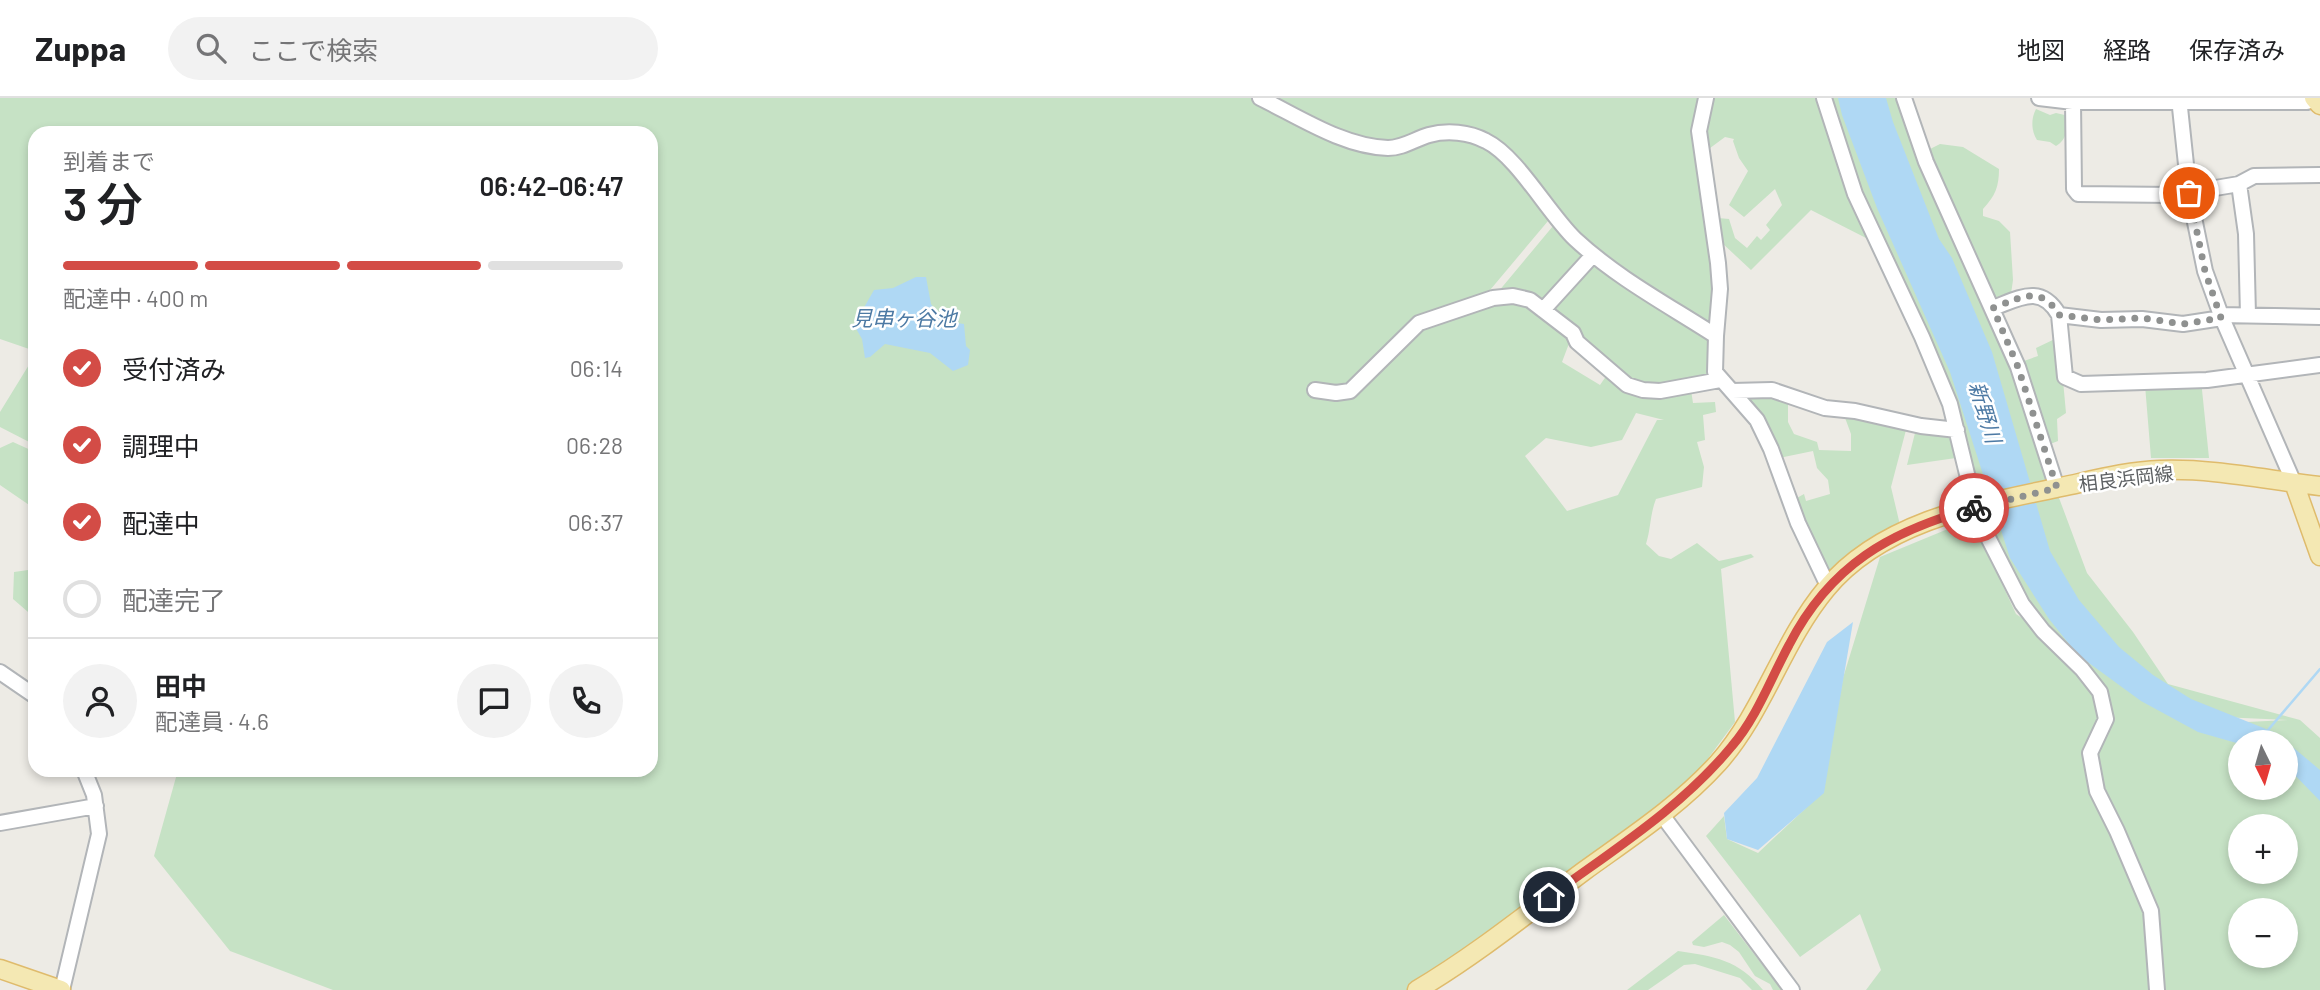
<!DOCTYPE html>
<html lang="ja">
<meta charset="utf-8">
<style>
body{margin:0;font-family:Barlow,"Noto Sans JP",sans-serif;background:#f2f2f2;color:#202124;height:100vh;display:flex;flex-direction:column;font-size:26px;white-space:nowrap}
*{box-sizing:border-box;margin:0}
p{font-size:23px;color:#757577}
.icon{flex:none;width:38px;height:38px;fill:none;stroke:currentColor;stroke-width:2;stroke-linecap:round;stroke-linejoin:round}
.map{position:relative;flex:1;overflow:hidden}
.details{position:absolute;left:28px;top:28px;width:630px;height:651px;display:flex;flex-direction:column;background:#fff;border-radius:21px;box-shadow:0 4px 10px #0003}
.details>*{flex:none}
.needle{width:46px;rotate:175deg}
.buttons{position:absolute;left:2228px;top:632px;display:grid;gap:14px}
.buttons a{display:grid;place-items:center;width:70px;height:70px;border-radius:50%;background:#fff;box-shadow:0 4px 10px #0003;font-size:35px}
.pin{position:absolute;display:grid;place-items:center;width:60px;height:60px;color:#fff;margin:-30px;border:4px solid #fff;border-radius:50%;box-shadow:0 2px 7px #0007}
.courier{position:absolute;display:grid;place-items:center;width:70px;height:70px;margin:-35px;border:5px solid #d34c46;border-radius:50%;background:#fff;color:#222;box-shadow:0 2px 9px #0007}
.headline em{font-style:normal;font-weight:600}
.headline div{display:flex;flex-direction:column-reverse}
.headline{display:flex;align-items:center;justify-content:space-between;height:119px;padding:0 35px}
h1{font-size:46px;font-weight:600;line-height:52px}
.bar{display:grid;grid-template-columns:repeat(4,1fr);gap:10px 7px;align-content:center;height:84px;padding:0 35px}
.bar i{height:9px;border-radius:5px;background:#e0e0e0}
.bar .on{background:#d34c46}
.bar p{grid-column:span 4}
.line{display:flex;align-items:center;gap:18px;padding:0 35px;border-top:2px solid #e0e0e0}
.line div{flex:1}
.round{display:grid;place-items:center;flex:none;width:74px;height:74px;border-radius:37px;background:#f2f2f2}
ol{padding:0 35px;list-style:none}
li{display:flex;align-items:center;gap:21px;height:77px}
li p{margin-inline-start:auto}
li .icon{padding:7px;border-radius:50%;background:#d34c46;color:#fff;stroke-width:4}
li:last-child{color:#757577}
li i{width:38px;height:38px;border:4px solid #e0e0e0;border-radius:50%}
header{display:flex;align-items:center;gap:42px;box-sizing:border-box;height:98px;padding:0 35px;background:#fff;border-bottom:2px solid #e0e0e0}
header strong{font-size:33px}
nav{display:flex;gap:38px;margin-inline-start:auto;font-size:24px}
.search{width:490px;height:63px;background:#f2f2f2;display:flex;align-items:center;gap:18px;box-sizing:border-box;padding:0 24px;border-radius:38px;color:#757577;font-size:26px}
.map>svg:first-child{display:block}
.green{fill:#c6e2c5;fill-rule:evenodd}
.water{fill:#afd8f4}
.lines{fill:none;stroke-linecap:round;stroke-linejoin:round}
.stream{stroke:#afd8f4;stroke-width:2.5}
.minor-casing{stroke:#b2b5b8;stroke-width:18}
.major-casing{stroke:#dfbb6c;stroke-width:21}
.minor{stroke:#fff;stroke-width:14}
.major{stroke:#f4e8b3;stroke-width:18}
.done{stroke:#8f9190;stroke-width:7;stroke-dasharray:0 12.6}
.route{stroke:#d34c46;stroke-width:9}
.labels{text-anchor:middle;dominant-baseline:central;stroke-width:5;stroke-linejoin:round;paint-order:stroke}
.street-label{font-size:19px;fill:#5d6063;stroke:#fff}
.water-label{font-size:21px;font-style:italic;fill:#4d7aa4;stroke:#fff}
</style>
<header>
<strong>Zuppa</strong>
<div class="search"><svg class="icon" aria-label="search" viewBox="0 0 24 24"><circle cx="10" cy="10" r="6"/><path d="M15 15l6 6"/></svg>ここで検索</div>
<nav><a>地図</a><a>経路</a><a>保存済み</a></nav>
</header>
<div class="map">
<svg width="2320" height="892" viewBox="0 0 2320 892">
<rect width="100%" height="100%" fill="#edebe5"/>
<path class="green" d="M 0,0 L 1705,0 L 1704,9 L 1707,0 L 1822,0 L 1832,52 L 1868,141 L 1811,112 L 1751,172 L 1721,144 L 1718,120 L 1729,121 L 1735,140 L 1747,150 L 1757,138 L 1761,142 L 1770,132 L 1766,127 L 1782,107 L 1775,91 L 1744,119 L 1729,107 L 1748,73 L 1739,60 L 1733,43 L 1734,41 L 1725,39 L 1702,56 C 1706,87 1727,201 1715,225 C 1714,228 1710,230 1708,233 L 1709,279 L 1650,292 L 1623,276 L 1573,235 L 1562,264 L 1600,287 L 1609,274 C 1614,278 1619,286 1625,289 C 1644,299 1671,297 1691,292 L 1693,305 L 1715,304 L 1716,314 L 1703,317 L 1705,342 L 1697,344 L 1704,369 L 1702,389 L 1656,401 C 1650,416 1651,430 1646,446 L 1659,458 L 1671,461 L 1697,445 L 1719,463 L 1751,456 L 1754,459 L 1721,471 L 1735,624 L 1690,685 L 1519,818 L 1413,892 L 333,892 L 230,853 L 154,758 L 178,672 L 651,672 L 651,35 L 35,35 L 35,253 L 0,241 ZM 1548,123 L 1553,128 L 1493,200 L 1506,203 L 1480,204 ZM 1636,315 L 1664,322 L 1657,322 L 1618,397 L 1567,413 L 1525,358 L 1546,340 L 1591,349 L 1622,342 Z
M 1824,0 L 1904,0 L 1989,212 L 2087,475 L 2133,534 L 2168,586 L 2300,622 L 2320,640 L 2320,892 L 1866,892 L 1881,872 L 1860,816 L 1800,859 L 1706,738 L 1724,718 L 1727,741 L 1758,755 L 1823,694 L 1843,580 L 1880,459 L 1960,426 L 1975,427 L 2016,516 L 2056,543 L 2024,509 L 1988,420 L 1955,304 L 1863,114 ZM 2198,618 L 2288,622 L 2205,626 ZM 2240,644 L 2286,644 L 2286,690 L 2240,690 ZM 2240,728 L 2286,728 L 2286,774 L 2240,774 ZM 2240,812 L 2286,812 L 2286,858 L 2240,858 Z
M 2036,11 L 2050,17 L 2056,15 L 2069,18 C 2067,31 2067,42 2056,48 L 2050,44 L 2037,42 C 2031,33 2031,20 2036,11 Z
M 1940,46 L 1963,49 L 1999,71 C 1999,89 1995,98 1983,111 L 1983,118 L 1999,123 L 2010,134 L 2013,182 L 2011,196 L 1992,207 L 1926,53 Z
M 2059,239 L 2066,315 L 2057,321 L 2058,343 L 2045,348 L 2018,265 L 2038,258 L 2036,250 Z
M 35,257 L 35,347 L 0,329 L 0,314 Z
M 2201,282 L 2209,360 L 2151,360 L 2145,287 Z
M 1756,294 L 1788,302 L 1788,324 L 1794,336 L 1817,344 L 1819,352 L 1851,353 L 1851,336 L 1844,317 L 1863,314 L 1906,332 L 1891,389 L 1900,427 L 1826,476 L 1795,401 L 1804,396 L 1806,403 L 1830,396 L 1828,382 L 1817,370 L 1813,353 L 1779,360 L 1740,300 Z
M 1915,335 L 1951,339 L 1956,360 L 1907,367 Z
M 13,344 L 35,354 L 35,411 L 0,387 L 0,350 Z
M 35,471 L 35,520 L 13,501 L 14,474 Z
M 1724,817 L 1774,882 L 1782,892 L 1773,892 L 1770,886 L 1755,878 L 1739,854 L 1730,847 L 1722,844 L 1704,849 L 1693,847 L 1692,844 Z
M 1678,853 C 1714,858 1739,862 1763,892 L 1752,892 L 1740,880 L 1695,866 L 1684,867 L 1648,892 L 1627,892 Z"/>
<path class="water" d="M 1838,0 L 1886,0 L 1893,24 L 1939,141 L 1952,160 L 1992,254 L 2050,453 L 2079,502 L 2119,549 L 2153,577 L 2191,601 L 2276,635 L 2320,672 L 2320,703 L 2286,668 L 2286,644 L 2240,644 L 2240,646 L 2198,634 L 2141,603 L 2078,557 L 2049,521 L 2010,460 L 1950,274 L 1877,110 L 1842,17 Z
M 916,179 L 926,179 L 931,206 L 943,223 L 964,226 L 966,248 L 970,252 L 968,267 L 953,273 L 930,255 L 885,246 L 870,259 L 865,260 L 862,241 L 854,227 L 874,192 L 893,190 Z
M 1853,524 L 1824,695 L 1758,752 L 1727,741 L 1724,715 L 1757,680 L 1827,544 Z"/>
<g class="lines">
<path class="stream" d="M 2268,632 L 2320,571"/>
<g class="minor-casing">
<path id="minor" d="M 1260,0 C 1299,19 1344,49 1388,50 C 1403,50 1415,41 1429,37 C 1447,32 1469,34 1486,43 C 1517,58 1548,115 1575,141 C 1617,180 1668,207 1716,238
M 1706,0 L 1699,33 L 1718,165 L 1720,191 L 1716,238 L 1715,274 L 1757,322 L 1771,351 L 1798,425 L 1828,488
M 1824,0 L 1855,96 L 1922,239 L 1950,306 L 1975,409
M 1904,0 L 1926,64 L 2018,269 L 2057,390
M 2039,0 L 2073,4 L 2307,4 L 2315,1
M 2179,0 L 2189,95 L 2205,173 L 2222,220 L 2294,385
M 2073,4 L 2074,91 L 2078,96 L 2174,97 L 2239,86 L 2254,78 L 2320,77
M 2239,86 L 2246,136 L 2248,217
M 1993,210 C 2020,200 2041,186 2059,217 L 2065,279 L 2081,286 L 2207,282 L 2320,267
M 1543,212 L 1593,157
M 2059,217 L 2101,222 L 2142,221 L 2183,226 L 2222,220
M 2220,217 L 2320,219
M 1315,292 L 1336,295 L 1350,293 L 1419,225 L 1493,200 L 1513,198 L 1530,202 L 1573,235 L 1577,244 L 1627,287 L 1643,292 L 1660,293 L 1720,282
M 1732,293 L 1772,292 L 1825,310 L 1855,313 L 1921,328 L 1957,332
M 1973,410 L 2022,506 L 2043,533 L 2082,571 L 2100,594 L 2106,621 L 2090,655 L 2097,693 L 2117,733 L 2151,813 L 2157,892
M 0,574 L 35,598
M 1662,717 L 1792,892
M 0,725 L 96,708
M 62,892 L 99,736 L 94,697 L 84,672"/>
</g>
<g class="major-casing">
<path id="major" d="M 2314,0 L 2320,7
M 2294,385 L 2320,458
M 0,871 L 61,892
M 1417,892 C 1476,857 1529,814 1584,773 C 1631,739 1679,708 1718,665 C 1764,613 1782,544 1826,491 C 1882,423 1980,406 2061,389 C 2094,382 2127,373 2160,372 C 2213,370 2267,382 2320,388"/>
</g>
<use href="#minor" class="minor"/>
<use href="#major" class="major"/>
</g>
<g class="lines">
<path class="done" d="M 1974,410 L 2057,390 L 2018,269 L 1993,210 C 2020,200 2041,186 2059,217 L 2101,222 L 2142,220 L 2183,226 L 2221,220 L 2205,173 L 2189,95"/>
<path class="route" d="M 1549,799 C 1613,752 1681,710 1732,648 C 1757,619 1771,580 1789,547 C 1830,467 1890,433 1974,410"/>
</g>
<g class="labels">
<g class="street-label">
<text transform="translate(2126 380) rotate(-7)">相良浜岡線</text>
</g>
<g class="water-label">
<text x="904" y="219">見串ヶ谷池</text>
<text transform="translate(1986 314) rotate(73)">新野川</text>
</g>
</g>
</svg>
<div class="buttons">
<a><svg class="needle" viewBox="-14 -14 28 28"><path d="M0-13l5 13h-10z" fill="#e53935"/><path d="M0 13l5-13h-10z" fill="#757577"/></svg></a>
<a>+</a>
<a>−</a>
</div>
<div class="pin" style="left:2189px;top:95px;background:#ea580c"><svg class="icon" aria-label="bag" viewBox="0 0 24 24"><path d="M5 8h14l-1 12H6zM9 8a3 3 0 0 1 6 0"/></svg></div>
<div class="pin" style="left:1549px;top:799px;background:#1f2937"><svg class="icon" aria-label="home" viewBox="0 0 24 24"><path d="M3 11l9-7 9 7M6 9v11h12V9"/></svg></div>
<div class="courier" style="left:1974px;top:410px"><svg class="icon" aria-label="bike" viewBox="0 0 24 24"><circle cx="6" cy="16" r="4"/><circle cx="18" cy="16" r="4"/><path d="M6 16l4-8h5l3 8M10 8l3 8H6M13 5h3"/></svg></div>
<section class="details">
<div class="headline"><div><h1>3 分</h1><p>到着まで</p></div><em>06:42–06:47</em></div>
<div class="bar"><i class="on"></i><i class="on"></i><i class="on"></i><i></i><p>配達中 · 400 m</p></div>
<ol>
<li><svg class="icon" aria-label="check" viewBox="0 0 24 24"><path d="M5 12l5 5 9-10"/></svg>受付済み<p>06:14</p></li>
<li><svg class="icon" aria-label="check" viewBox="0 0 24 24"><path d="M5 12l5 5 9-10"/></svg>調理中<p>06:28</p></li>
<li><svg class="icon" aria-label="check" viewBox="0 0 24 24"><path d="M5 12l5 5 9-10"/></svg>配達中<p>06:37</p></li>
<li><i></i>配達完了</li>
</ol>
<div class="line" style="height:126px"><a class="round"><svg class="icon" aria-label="person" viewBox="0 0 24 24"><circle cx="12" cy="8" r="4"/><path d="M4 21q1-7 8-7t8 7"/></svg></a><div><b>田中</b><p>配達員 · 4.6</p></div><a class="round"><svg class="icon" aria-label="chat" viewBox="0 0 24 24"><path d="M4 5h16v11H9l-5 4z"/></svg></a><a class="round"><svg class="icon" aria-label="phone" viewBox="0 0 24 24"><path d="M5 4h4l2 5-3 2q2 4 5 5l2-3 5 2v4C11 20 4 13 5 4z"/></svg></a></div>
</section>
</div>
